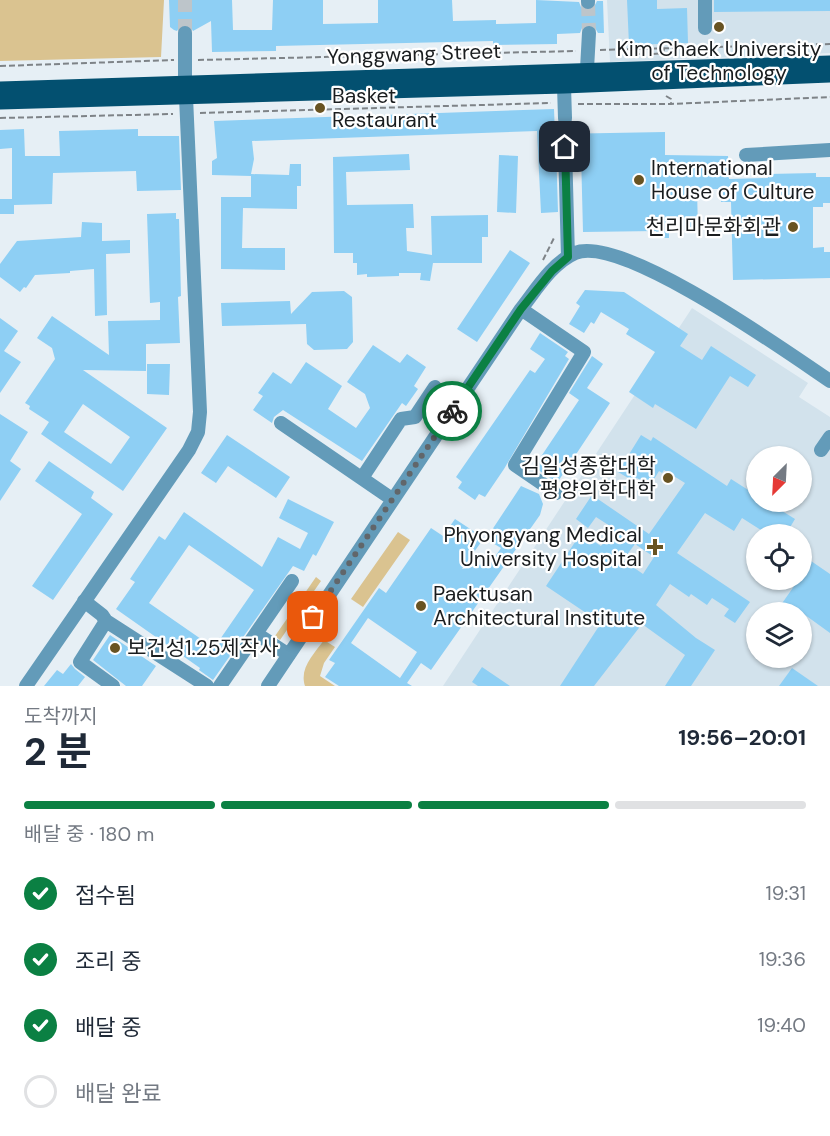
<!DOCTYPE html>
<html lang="ko">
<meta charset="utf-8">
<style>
body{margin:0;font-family:"DM Sans","Noto Sans KR",sans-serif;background:#f6f6f7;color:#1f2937;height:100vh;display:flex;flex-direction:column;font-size:22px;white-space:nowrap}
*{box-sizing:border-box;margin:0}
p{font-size:20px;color:#747a83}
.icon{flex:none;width:33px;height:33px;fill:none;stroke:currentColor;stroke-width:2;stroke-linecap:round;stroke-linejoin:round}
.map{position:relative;height:686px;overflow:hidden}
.details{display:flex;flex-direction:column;background:#fff;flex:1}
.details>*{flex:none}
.needle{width:39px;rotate:204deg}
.tools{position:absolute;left:746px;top:446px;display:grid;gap:12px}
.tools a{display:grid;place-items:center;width:66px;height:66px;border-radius:50%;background:#fff;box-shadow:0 2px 4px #0004;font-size:30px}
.pin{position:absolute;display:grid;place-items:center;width:51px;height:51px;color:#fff;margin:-26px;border-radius:12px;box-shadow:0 3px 9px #0006}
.courier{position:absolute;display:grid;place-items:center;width:60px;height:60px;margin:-30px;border:4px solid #0b8043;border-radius:50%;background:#fff;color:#222;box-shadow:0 2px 8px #0007}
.overview em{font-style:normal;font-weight:700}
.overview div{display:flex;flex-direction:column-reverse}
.overview{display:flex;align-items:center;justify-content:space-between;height:102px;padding:0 24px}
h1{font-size:39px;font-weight:700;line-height:45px}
.bar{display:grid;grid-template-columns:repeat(4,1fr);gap:9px 6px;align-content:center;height:72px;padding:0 24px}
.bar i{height:8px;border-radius:4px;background:#e0e1e3}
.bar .current{background:#0b8043}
.bar p{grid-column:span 4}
ol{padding:0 24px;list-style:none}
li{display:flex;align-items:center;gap:18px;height:66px}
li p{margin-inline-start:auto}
li .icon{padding:6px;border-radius:50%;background:#0b8043;color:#fff;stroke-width:4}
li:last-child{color:#747a83}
li i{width:33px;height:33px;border:3px solid #e0e1e3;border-radius:50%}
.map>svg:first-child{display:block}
.built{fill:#d2e2ec;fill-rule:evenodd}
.green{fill:#dac390}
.building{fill:#8ecff4;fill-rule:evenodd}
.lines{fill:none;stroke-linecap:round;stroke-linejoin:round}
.minor-tunnel{stroke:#bdc5ca;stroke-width:14;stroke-dasharray:14 7;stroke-linecap:butt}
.path{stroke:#7e8387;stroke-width:2;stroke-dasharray:6 3;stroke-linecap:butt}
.minor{stroke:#639bb9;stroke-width:14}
.major{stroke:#035070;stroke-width:15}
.done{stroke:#61666a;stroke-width:6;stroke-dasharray:0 10.8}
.route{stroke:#0b8043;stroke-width:8}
.poi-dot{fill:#685322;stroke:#fff;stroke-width:2}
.labels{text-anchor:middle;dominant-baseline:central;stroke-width:4.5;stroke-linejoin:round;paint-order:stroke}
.poi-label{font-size:21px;fill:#1a1d1f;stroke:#fff;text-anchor:start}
.street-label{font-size:21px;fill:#1a1d1f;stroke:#fff}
</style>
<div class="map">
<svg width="830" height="686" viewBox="0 0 830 686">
<rect width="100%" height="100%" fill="#e6eff5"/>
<path class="built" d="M 607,0 L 830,0 L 830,53 L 610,62 Z
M 692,308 L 808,383 L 799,397 L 830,417 L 830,686 L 443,686 ZM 756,456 L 801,456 L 801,501 L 756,501 ZM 756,534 L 801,534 L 801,579 L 756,579 ZM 756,612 L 801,612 L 801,657 L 756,657 Z"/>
<path class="green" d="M 0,0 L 164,0 L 161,57 L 0,61 Z
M 398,532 L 410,540 L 363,607 L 351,599 Z
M 316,577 L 321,581 L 280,640 L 275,636 Z
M 324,640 L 335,647 L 324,663 L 320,676 L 335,686 L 305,686 C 299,668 314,654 324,640 Z"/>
<path class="building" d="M 169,0 L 232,0 L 233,30 L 272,30 L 273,0 L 323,0 L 323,24 L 378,23 L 378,0 L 452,0 L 453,21 L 496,20 L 496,24 L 536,23 L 536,0 L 579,2 L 581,7 L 587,11 L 593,9 L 597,1 L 603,1 L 604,33 L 598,33 L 594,26 L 589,24 L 582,28 L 580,33 L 557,34 L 557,44 L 493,45 L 493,41 L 276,46 L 276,51 L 212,52 L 211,21 L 193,31 L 190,26 L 186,24 L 180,26 L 177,31 L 174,30 L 170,27 Z
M 627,0 L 657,0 L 657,9 L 687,8 L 688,43 L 629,45 Z
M 714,0 L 830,0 L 830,11 L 714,12 Z
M 554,109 L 555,134 L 665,132 L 665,155 L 728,156 L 729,179 L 768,178 L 768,174 L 816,173 L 816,177 L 830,177 L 830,203 L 823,203 L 823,207 L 813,207 L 813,248 L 824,247 L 824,252 L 830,252 L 830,278 L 733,280 L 731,202 L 721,202 L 720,189 L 697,189 L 698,230 L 669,231 L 669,238 L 657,238 L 656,231 L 583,232 L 581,153 L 574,153 L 573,143 L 565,138 L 560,140 L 556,147 L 558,212 L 541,213 L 537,131 L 252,141 L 254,159 L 251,174 L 289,175 L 290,164 L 301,164 L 301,186 L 297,186 L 297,209 L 243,208 L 242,248 L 285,248 L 285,270 L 221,269 L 221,197 L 251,197 L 251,176 L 212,175 L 212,161 L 217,158 L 214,121 Z
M 24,129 L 25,156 L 60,156 L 59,131 L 138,129 L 138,136 L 179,136 L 181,190 L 137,191 L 136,171 L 53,173 L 52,204 L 14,205 L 14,214 L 0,214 L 0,199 L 12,199 L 12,148 L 0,149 L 0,130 Z
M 409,154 L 410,170 L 346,172 L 347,205 L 413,204 L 414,228 L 406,228 L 407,251 L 432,255 L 431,216 L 488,215 L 488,237 L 482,237 L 482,263 L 433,263 L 430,281 L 420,280 L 421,273 L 399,273 L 399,276 L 367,277 L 367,274 L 357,275 L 357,263 L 353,263 L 353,253 L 334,253 L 333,157 Z
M 499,155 L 518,156 L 516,213 L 497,212 Z
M 176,213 L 176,219 L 179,219 L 181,296 L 178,297 L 180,343 L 146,344 L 146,371 L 83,370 L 167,428 L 123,491 L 41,434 L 49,422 L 29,409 L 30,406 L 25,403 L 55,359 L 52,348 L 37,338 L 52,316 L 109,355 L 108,321 L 160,320 L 160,302 L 150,303 L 147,214 ZM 83,404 L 130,437 L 111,464 L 64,432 Z
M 82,222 L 102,223 L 102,241 L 130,240 L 130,253 L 106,254 L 107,315 L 95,316 L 94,269 L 70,271 L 70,273 L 35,275 L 26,288 L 24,287 L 20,292 L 0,277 L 0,264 L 17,241 L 81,237 Z
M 510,250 L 530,263 L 477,342 L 457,329 Z
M 585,290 L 624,292 L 688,334 L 680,346 L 702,360 L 711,346 L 756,375 L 748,387 L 730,376 L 696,429 L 655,404 L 653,408 L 629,392 L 655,352 L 626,334 L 629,329 L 601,312 L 594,324 L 591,322 L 584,333 L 569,324 L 580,306 L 576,303 Z
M 344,291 L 352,297 L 353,342 L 347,349 L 314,350 L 307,344 L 306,324 L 222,326 L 221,303 L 290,301 L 291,314 L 312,292 Z
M 0,318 L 18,331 L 4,351 L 21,362 L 0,393 Z
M 540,333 L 568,352 L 565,356 L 569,359 L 504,469 L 485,497 L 479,494 L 475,500 L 458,488 L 462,482 L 456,477 L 530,370 L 535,373 L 545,359 L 530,349 Z
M 373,345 L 400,363 L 407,354 L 426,367 L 414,386 L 418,389 L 406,406 L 402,403 L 362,461 L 283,410 L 274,417 L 272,423 L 253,410 L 263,396 L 258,393 L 273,372 L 291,384 L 306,362 L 342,386 L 328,409 L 356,428 L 370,408 L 365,394 L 347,382 Z
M 592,356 L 603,364 L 587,388 L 610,403 L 557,483 L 534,467 L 579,400 L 569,393 Z
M 147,364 L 170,364 L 169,395 L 147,394 Z
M 0,414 L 28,432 L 10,461 L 21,469 L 0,501 Z
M 227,435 L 290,477 L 276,498 L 228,466 L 216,483 L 201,473 Z
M 641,435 L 651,441 L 653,437 L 727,486 L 731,479 L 756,495 L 756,501 L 766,501 L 795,519 L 786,534 L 767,534 L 742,518 L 734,531 L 705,513 L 677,553 L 750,602 L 735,623 L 724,616 L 729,609 L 712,598 L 707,605 L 691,594 L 689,597 L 670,584 L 656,605 L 696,638 L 715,650 L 691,686 L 665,686 L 685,655 L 642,624 L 594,686 L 560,686 L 601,623 L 546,586 L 581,533 L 601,546 L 613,528 L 596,517 L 588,528 L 576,519 L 592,495 L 649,534 L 685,483 L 664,470 L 662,473 L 659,471 L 650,486 L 637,478 L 635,482 L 618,472 ZM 635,544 L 654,557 L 643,574 L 623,560 Z
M 49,461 L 94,492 L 91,498 L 113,514 L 53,600 L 32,586 L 82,514 L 35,481 Z
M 521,486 L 539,494 L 543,504 L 540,515 L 431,670 L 421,663 L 407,683 L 412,686 L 339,686 L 325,677 L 335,663 L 329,660 L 379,588 L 386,593 L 431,528 L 443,536 L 455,519 L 484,538 L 462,569 L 483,564 L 488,567 L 501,548 L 486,539 ZM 368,618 L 417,652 L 400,678 L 351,643 Z
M 288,499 L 334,522 L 316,556 L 313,554 L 304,571 L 293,566 L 213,680 L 199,670 L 200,668 L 116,609 L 135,582 L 130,579 L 159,536 L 165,540 L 184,512 L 262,567 L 278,537 L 300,549 L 308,533 L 279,518 ZM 189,545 L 254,590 L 214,648 L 149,603 Z
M 811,561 L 830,574 L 830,633 L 801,612 L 776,612 L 799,579 L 801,579 L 801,576 Z
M 110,635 L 156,666 L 142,686 L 126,686 L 93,660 Z
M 71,664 L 75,669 L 85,677 L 78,686 L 44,686 L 57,670 L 63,674 Z
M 482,667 L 510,686 L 478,686 L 472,682 Z
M 792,668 L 818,686 L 779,686 Z"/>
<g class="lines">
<path class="minor-tunnel" d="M 588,2 L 589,33
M 185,33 L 185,0
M 565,147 L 565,118"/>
<path class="path" d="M 630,49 L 631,54 L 640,54
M 600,50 L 830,44
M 653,54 L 663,53 L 664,49
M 198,60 L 576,51
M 0,66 L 174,60
M 666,96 L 671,99 L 671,104
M 578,104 L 671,104 L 830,97
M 200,113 L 551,103
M 0,118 L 173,114
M 543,260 L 554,238"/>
<path class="minor" d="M 588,0 L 588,2
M 705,0 L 705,28
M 185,33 L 185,84
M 587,69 L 589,33
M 564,86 L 565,118
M 565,147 L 568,257
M 746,155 L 830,150
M 521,309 L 584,352 L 515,465 L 556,493
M 281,423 L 392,499
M 821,450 L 830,437
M 362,478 L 401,419 L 415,417 L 435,387
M 84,601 L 102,615 L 106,621
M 257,634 L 289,655
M 26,686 L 189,450 L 198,432 L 200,412 L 186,97
M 113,686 L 80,662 L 106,621 L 207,686
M 220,686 L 292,581
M 268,686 L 521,309 C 536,290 552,263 575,253 C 622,234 787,352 830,381"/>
<path class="major" d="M 0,89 C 277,82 553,70 830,63
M 0,102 L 564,86 L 830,75"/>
</g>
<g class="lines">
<path class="done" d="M 313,617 L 452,411"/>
<path class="route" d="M 452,411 L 521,309 L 552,271 L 568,257 L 565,147"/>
</g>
<g class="poi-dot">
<circle cx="719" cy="27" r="6"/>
<circle cx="320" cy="108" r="6"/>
<circle cx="639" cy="180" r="6"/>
<circle cx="793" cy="227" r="6"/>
<circle cx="668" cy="478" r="6"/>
<path d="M652 538h6v6h6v6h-6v6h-6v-6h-6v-6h6z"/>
<circle cx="421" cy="606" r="6"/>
<circle cx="115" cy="648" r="6"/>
</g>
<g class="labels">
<g class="poi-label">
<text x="719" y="49" text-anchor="middle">Kim Chaek University<tspan x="719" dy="24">of Technology</tspan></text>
<text x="332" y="96">Basket<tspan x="332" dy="24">Restaurant</tspan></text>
<text x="651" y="168">International<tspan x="651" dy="24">House of Culture</tspan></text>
<text x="781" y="227" text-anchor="end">천리마문화회관</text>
<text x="656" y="466" text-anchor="end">김일성종합대학<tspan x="656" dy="24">평양의학대학</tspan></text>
<text x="642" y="535" text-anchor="end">Phyongyang Medical<tspan x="642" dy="24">University Hospital</tspan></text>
<text x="433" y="594">Paektusan<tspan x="433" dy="24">Architectural Institute</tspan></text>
<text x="127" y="648">보건성1.25제작사</text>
</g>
<g class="street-label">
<text transform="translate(414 54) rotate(-2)">Yonggwang Street</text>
</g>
</g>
</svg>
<div class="tools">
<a><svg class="needle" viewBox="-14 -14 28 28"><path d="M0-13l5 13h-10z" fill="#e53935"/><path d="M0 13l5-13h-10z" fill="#747a83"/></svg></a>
<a><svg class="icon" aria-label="locate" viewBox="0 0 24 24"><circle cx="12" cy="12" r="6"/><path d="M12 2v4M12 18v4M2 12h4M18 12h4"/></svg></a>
<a><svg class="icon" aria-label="layers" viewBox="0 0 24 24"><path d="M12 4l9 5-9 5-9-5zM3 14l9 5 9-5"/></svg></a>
</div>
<div class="pin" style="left:313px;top:617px;background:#ea580c"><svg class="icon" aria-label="bag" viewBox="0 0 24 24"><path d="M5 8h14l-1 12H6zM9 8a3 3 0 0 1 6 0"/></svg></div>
<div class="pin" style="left:565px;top:147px;background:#1f2937"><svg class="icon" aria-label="home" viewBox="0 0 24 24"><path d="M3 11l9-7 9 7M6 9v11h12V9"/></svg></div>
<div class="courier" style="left:452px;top:411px"><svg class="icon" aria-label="bike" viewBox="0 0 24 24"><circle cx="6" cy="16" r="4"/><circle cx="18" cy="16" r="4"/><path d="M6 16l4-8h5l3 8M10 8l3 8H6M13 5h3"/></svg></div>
</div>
<section class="details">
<div class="overview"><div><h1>2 분</h1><p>도착까지</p></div><em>19:56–20:01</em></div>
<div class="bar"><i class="current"></i><i class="current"></i><i class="current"></i><i></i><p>배달 중 · 180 m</p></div>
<ol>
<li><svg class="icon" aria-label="check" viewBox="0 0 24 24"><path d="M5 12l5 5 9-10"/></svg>접수됨<p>19:31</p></li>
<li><svg class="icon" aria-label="check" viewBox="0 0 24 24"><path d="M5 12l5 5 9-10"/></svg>조리 중<p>19:36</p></li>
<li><svg class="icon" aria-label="check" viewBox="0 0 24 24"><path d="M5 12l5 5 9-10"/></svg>배달 중<p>19:40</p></li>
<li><i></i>배달 완료</li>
</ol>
</section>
